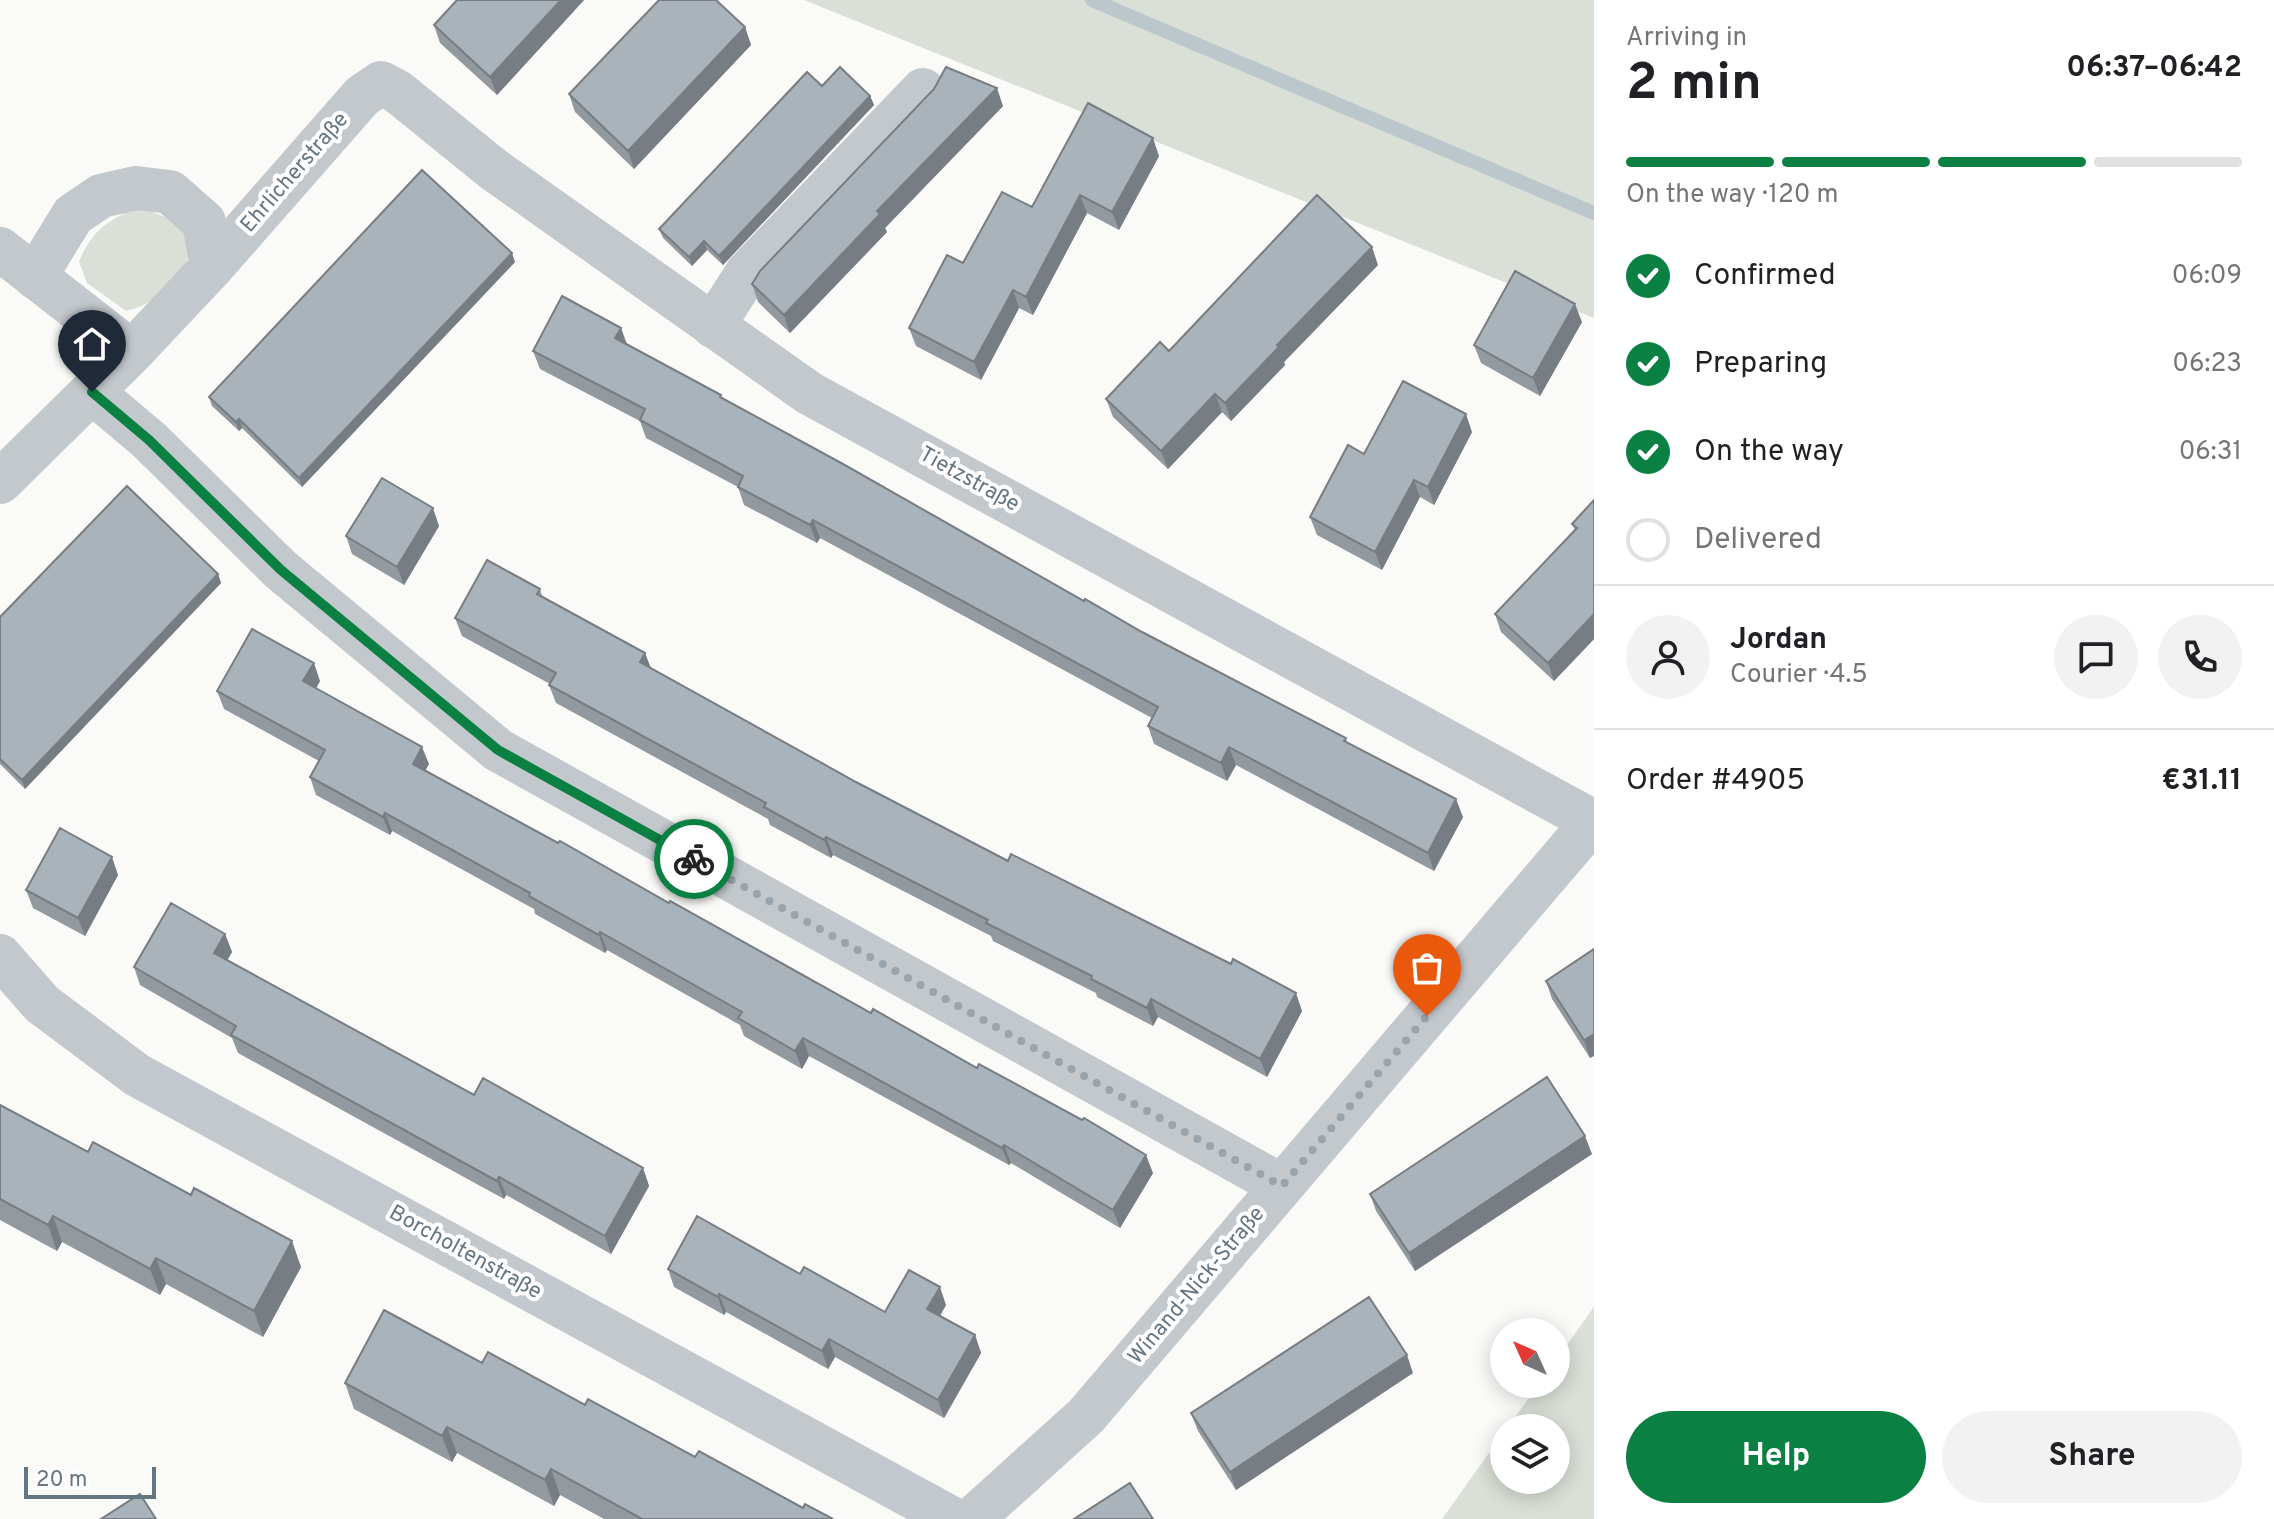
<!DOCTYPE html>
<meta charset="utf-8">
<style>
body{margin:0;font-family:Overpass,sans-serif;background:#f2f2f2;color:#202124;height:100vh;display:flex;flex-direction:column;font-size:30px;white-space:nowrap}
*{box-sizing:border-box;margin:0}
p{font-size:26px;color:#757577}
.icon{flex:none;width:44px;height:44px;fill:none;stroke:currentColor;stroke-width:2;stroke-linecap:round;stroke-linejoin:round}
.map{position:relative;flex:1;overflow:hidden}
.panel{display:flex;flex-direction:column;background:#fff;width:680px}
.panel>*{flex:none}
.needle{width:52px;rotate:315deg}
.controls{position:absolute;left:1490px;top:1318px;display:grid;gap:16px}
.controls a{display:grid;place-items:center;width:80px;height:80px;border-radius:50%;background:#fff;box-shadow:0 4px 20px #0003;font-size:40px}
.scale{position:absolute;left:24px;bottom:20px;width:132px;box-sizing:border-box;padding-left:8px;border:4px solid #657683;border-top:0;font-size:22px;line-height:28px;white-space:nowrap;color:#657683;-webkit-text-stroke:6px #fff;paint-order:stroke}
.pin{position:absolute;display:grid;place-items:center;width:68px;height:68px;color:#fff;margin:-82px -34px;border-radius:50% 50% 50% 0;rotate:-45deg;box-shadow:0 0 8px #0007}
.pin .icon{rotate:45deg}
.courier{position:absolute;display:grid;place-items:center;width:80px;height:80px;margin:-40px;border:6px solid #0b8043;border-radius:50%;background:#fff;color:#222;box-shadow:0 2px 10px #0007}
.headline em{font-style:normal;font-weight:700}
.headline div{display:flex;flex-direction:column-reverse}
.headline{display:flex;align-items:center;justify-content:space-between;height:136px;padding:0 32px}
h1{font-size:52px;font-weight:700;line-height:60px}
.bar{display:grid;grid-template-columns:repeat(4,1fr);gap:12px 8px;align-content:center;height:96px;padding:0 32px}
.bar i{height:10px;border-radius:6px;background:#e0e0e0}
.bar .active{background:#0b8043}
.bar p{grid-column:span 4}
.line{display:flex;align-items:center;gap:20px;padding:0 32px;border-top:2px solid #e0e0e0}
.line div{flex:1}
.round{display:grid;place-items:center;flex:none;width:84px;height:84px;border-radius:42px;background:#f2f2f2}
ol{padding:0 32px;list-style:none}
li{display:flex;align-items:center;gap:24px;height:88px}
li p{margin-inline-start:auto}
li .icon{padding:8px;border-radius:50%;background:#0b8043;color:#fff;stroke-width:4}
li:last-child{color:#757577}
li i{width:44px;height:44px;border:4px solid #e0e0e0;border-radius:50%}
.cta{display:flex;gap:16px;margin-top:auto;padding:16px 32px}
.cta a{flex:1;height:92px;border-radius:48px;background:#0b8043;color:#fff;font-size:32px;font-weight:700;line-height:92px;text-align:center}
.cta a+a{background:#f2f2f2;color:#202124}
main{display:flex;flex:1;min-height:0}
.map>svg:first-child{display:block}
.green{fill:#dadfd7}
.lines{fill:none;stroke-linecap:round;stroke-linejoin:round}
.stream{stroke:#bbc7cb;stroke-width:14}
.minor{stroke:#c3c8cc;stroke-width:44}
.wall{fill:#929a9f}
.shaded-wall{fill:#777d82}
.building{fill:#aab3b9;stroke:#777d82;stroke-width:2}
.done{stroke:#99a4ac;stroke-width:8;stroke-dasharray:0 14.4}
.route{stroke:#0b8043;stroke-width:10}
.labels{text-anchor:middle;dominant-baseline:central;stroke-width:8;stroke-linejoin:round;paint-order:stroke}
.street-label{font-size:22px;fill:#657683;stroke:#fff}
</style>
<main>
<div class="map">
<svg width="1594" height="1519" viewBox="0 0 1594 1519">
<rect width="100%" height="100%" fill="#fafaf8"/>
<path class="green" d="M 804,0 L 1594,0 L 1594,318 Z
M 140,207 L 177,222 L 190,244 L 187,264 L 159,295 L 142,306 L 126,311 L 87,283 L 79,262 C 91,231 110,218 140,207 Z
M 1594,1307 L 1594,1519 L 1442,1519 L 1504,1432 L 1504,1480 L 1556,1480 L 1556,1428 L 1507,1428 L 1539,1384 L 1556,1384 L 1556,1360 Z"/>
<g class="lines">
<path class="stream" d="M 1092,0 L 1594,213"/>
<path class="minor" d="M 0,249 L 132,352
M 35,277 L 73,215 L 101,196 L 136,188 L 170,192 L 204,222 L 212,267
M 713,326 L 747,273 L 923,90
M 92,392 L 149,440 L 281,570 L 498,750 L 1282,1186
M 0,482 L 132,352 L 212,267 L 362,96 L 381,83 L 398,92 L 493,169 L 809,393 L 1592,821
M 0,956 L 42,1004 L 137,1075 L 953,1519
M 972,1519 L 1086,1416 L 1594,820"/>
</g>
<path class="wall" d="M 584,0 L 497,95 L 440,43 L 434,25 Z
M 745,27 L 751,45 L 634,169 L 575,112 L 569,94 Z
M 822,86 L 870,96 L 874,105 L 723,265 L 707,250 L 692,266 L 663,238 L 659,229 Z
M 1003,106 L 885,228 L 887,232 L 790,333 L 758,302 L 752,284 Z
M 1159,156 L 1119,230 L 1087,213 L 1033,315 L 1019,308 L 981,380 L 916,346 L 909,328 L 963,263 L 1032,207 Z
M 515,262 L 302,487 L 242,428 L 239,431 L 212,406 L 209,397 Z
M 1378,265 L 1284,362 L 1285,365 L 1231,421 L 1222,412 L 1168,469 L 1113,417 L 1106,399 L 1169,351 Z
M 1582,322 L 1540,396 L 1481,363 L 1474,345 Z
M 621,328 L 627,344 L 1084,601 L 1346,738 L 1347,743 L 1463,817 L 1434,871 L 1236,765 L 1227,781 L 1154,744 L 1148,726 L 1152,718 L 820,538 L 817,543 L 744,505 L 738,487 L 646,438 L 640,421 L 540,369 L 533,351 Z
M 1472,432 L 1434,505 L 1420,497 L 1382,570 L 1317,535 L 1310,517 L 1364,454 Z
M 1594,500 L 1594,639 L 1554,681 L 1501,632 L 1495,614 L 1575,530 L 1572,524 Z
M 439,526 L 404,585 L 352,554 L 346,536 Z
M 218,574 L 221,583 L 25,789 L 0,764 L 0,617 Z
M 540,589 L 542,596 L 645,653 L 651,668 L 856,782 L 1302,1011 L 1267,1077 L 1158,1017 L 1153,1026 L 1097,997 L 1096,993 L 993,941 L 991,936 L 833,855 L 831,858 L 770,825 L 768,819 L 556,703 L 549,685 L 550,684 L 462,636 L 455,618 Z
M 320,681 L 316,688 L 429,764 L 425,770 L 1153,1173 L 1120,1228 L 1011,1163 L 1009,1165 L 809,1056 L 802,1069 L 744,1036 L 740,1025 L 607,950 L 605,953 L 535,914 L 534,909 L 392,831 L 390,835 L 316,795 L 310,777 L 319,761 L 224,709 L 217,691 Z
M 118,875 L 85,936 L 33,908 L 26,890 Z
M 225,934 L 232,952 L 227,960 L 474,1095 L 643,1168 L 649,1186 L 611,1254 L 506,1195 L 504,1199 L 238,1053 L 232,1038 L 140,985 L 134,967 Z
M 1594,949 L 1590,1058 L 1552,999 L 1546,981 Z
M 0,1105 L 301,1267 L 263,1337 L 166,1284 L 160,1295 L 62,1242 L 57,1251 L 0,1220 Z
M 1592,1154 L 1415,1271 L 1376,1211 L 1370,1194 Z
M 668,1269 L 800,1274 L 885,1312 L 946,1305 L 940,1316 L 975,1335 L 981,1353 L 944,1418 L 835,1357 L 828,1369 L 726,1312 L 724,1315 L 674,1287 Z
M 482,1363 L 585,1405 L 803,1508 L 833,1519 L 604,1519 L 560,1495 L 554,1506 L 457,1453 L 452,1462 L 354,1409 L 345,1383 Z
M 1413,1373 L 1236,1490 L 1198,1431 L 1191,1413 Z"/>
<path class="shaded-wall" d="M 561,0 L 584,0 L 497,95 L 490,77 Z
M 745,27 L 751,45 L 634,169 L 628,151 Z
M 997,88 L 1003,106 L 885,228 L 887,232 L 790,333 L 784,315 L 877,211 Z
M 870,96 L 874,105 L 723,265 L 719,256 Z
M 1153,138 L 1159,156 L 1119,230 L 1112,212 Z
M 1080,195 L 1087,213 L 1033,315 L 1026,297 Z
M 704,241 L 707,250 L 692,266 L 689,257 Z
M 1372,247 L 1378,265 L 1284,362 L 1285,365 L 1231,421 L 1225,403 L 1277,345 Z
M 512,253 L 515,262 L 302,487 L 299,478 Z
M 1013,290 L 1019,308 L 981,380 L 974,362 Z
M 1575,304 L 1582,322 L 1540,396 L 1533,378 Z
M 621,328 L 627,346 L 615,338 Z
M 1215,394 L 1222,412 L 1168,469 L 1161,451 Z
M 1466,414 L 1472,432 L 1434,505 L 1428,487 Z
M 239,419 L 242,428 L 239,431 L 236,422 Z
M 1414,480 L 1420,497 L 1382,570 L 1375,552 Z
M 433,508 L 439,526 L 404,585 L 397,567 Z
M 813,520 L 820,538 L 817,543 L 810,525 Z
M 218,574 L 221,583 L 25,789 L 22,780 Z
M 1594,614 L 1594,639 L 1554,681 L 1548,663 Z
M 645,653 L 651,670 L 640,662 Z
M 314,663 L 320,681 L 310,699 L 303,681 Z
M 422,747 L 429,764 L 419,782 L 413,764 Z
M 1229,747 L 1236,765 L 1227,781 L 1221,763 Z
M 1456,799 L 1463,817 L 1434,871 L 1428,853 Z
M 385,813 L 392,831 L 390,835 L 383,817 Z
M 826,837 L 833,855 L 831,858 L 824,840 Z
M 112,857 L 118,875 L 85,936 L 78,918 Z
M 600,932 L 607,950 L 605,953 L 599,935 Z
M 225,934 L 232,952 L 221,971 L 214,953 Z
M 1296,993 L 1302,1011 L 1267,1077 L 1260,1059 Z
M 1151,999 L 1158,1017 L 1153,1026 L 1147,1008 Z
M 1594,1034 L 1594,1056 L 1590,1058 L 1584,1040 Z
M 803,1038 L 809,1056 L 802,1069 L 795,1051 Z
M 1585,1136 L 1592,1154 L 1415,1271 L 1409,1253 Z
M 1004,1145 L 1011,1163 L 1009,1165 L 1002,1148 Z
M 1146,1155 L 1153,1173 L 1120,1228 L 1113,1210 Z
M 643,1168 L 649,1186 L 611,1254 L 605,1236 Z
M 499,1177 L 506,1195 L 504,1199 L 497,1181 Z
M 53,1216 L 62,1242 L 57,1251 L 48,1225 Z
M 292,1241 L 301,1267 L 263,1337 L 254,1311 Z
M 156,1258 L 166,1284 L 160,1295 L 150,1269 Z
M 940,1287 L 946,1305 L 934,1326 L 927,1309 Z
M 719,1294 L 726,1312 L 724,1315 L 718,1297 Z
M 975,1335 L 981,1353 L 944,1418 L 938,1400 Z
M 829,1339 L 835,1357 L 828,1369 L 822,1351 Z
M 1407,1355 L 1413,1373 L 1236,1490 L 1230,1472 Z
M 447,1427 L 457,1453 L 452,1462 L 442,1436 Z
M 551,1469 L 560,1495 L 554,1506 L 545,1480 Z"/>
<path class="building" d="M 457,0 L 561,0 L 490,77 L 434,25 Z
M 659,0 L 716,0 L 745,27 L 628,151 L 569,94 Z
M 840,67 L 870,96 L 719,256 L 704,241 L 689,257 L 659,229 L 807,72 L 822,86 Z
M 946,67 L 997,88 L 877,211 L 880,214 L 784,315 L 752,284 L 760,271 L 934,89 Z
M 1088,103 L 1153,138 L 1112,212 L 1080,195 L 1026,297 L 1013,290 L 974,362 L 909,328 L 947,255 L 963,263 L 1002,192 L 1032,207 Z
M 422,170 L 512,253 L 299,478 L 239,419 L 236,422 L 209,397 Z
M 1317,195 L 1372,247 L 1277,345 L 1279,347 L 1225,403 L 1215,394 L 1161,451 L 1106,399 L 1160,342 L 1169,351 Z
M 1515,271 L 1575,304 L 1533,378 L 1474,345 Z
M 562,296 L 621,328 L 615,338 L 721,395 L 720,397 L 843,464 L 1084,601 L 1085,599 L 1142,632 L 1346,738 L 1344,741 L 1456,799 L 1428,853 L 1229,747 L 1221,763 L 1148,726 L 1158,707 L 813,520 L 810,525 L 738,487 L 743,476 L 640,420 L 645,409 L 533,351 Z
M 1403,381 L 1466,414 L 1428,487 L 1414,480 L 1375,552 L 1310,517 L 1348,445 L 1364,454 Z
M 382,478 L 433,508 L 397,567 L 346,536 Z
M 127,486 L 218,574 L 22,780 L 0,759 L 0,617 Z
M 1594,500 L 1594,614 L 1548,663 L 1495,614 L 1577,528 L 1572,524 Z
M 487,560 L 540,589 L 537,594 L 645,653 L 640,662 L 856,782 L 1008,861 L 1011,854 L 1231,964 L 1233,959 L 1296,993 L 1260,1059 L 1151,999 L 1147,1008 L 1091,979 L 1092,976 L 986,923 L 988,920 L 826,837 L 824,840 L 764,807 L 766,803 L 549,685 L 556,673 L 455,618 Z
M 252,629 L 314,663 L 303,681 L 422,747 L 413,764 L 558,843 L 560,841 L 669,903 L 670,901 L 871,1013 L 873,1009 L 977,1068 L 979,1064 L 1082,1120 L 1084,1118 L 1146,1155 L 1113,1210 L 1004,1145 L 1002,1148 L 803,1038 L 795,1051 L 738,1018 L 742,1012 L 600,932 L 599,935 L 529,896 L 530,893 L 385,813 L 383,817 L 310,777 L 325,750 L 217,691 Z
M 60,828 L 112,857 L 78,918 L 26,890 Z
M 171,903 L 225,934 L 214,953 L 474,1095 L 483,1078 L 643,1168 L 605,1236 L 499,1177 L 497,1181 L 231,1035 L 236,1026 L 134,967 Z
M 1594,949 L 1594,1034 L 1584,1040 L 1546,981 Z
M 1547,1077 L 1585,1136 L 1409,1253 L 1370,1194 Z
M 0,1105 L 88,1152 L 93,1142 L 191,1195 L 194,1188 L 292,1241 L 254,1311 L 156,1258 L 150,1269 L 53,1216 L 48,1225 L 0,1199 Z
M 697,1216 L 800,1274 L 804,1267 L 885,1312 L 909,1270 L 940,1287 L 927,1309 L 975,1335 L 938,1400 L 829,1339 L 822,1351 L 719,1294 L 718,1297 L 668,1269 Z
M 1369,1297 L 1407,1355 L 1230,1472 L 1191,1413 Z
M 384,1310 L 482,1363 L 488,1352 L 585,1405 L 588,1399 L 695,1457 L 699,1451 L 803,1508 L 805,1504 L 833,1519 L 642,1519 L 551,1469 L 545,1480 L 447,1427 L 442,1436 L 345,1383 Z
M 1130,1483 L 1153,1519 L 1074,1519 Z
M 140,1494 L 156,1519 L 101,1519 Z"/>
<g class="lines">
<path class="done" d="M 694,859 L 1282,1186 L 1427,1016"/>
<path class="route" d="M 92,392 L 149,440 L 281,570 L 498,750 L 694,859"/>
</g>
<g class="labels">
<g class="street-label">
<text transform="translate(295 173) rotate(-49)">Ehrlicherstraße</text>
<text transform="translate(969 480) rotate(29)">Tietzstraße</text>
<text transform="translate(465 1253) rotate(29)">Borcholtenstraße</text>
<text transform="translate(1197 1286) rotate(-50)">Winand-Nick-Straße</text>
</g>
</g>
</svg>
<div class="controls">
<a><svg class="needle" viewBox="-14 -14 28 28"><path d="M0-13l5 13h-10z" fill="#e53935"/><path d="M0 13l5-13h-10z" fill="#757577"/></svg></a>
<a><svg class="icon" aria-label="layers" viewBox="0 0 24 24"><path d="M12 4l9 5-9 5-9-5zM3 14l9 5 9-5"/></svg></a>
</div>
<div class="scale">20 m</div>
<div class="pin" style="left:1427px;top:1016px;background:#ea580c"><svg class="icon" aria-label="bag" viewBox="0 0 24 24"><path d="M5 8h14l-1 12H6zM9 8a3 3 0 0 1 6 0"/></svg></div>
<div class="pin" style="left:92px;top:392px;background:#1f2937"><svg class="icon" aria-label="home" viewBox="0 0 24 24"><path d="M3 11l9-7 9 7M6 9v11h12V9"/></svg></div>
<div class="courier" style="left:694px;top:859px"><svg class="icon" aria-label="bike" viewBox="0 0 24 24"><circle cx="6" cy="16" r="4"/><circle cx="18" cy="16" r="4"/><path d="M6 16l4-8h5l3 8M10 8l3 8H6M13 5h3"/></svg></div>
</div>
<section class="panel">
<div class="headline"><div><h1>2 min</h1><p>Arriving in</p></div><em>06:37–06:42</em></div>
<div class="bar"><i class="active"></i><i class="active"></i><i class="active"></i><i></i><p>On the way · 120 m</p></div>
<ol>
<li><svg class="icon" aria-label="check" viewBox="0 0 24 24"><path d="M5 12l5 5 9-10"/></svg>Confirmed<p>06:09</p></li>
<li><svg class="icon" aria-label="check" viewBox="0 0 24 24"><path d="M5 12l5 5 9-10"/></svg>Preparing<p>06:23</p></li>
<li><svg class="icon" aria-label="check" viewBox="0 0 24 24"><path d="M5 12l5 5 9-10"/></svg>On the way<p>06:31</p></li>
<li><i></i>Delivered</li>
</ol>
<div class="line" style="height:144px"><a class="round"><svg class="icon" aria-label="person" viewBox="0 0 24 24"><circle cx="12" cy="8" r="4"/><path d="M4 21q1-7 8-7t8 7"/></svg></a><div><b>Jordan</b><p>Courier · 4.5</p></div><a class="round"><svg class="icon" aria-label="chat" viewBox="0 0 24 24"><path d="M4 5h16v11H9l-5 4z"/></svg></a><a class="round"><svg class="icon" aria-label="phone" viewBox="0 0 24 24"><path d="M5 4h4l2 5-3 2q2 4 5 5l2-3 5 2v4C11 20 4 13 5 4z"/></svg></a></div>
<div class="line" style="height:104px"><div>Order #4905</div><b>€31.11</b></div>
<div class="cta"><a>Help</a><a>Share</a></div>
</section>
</main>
